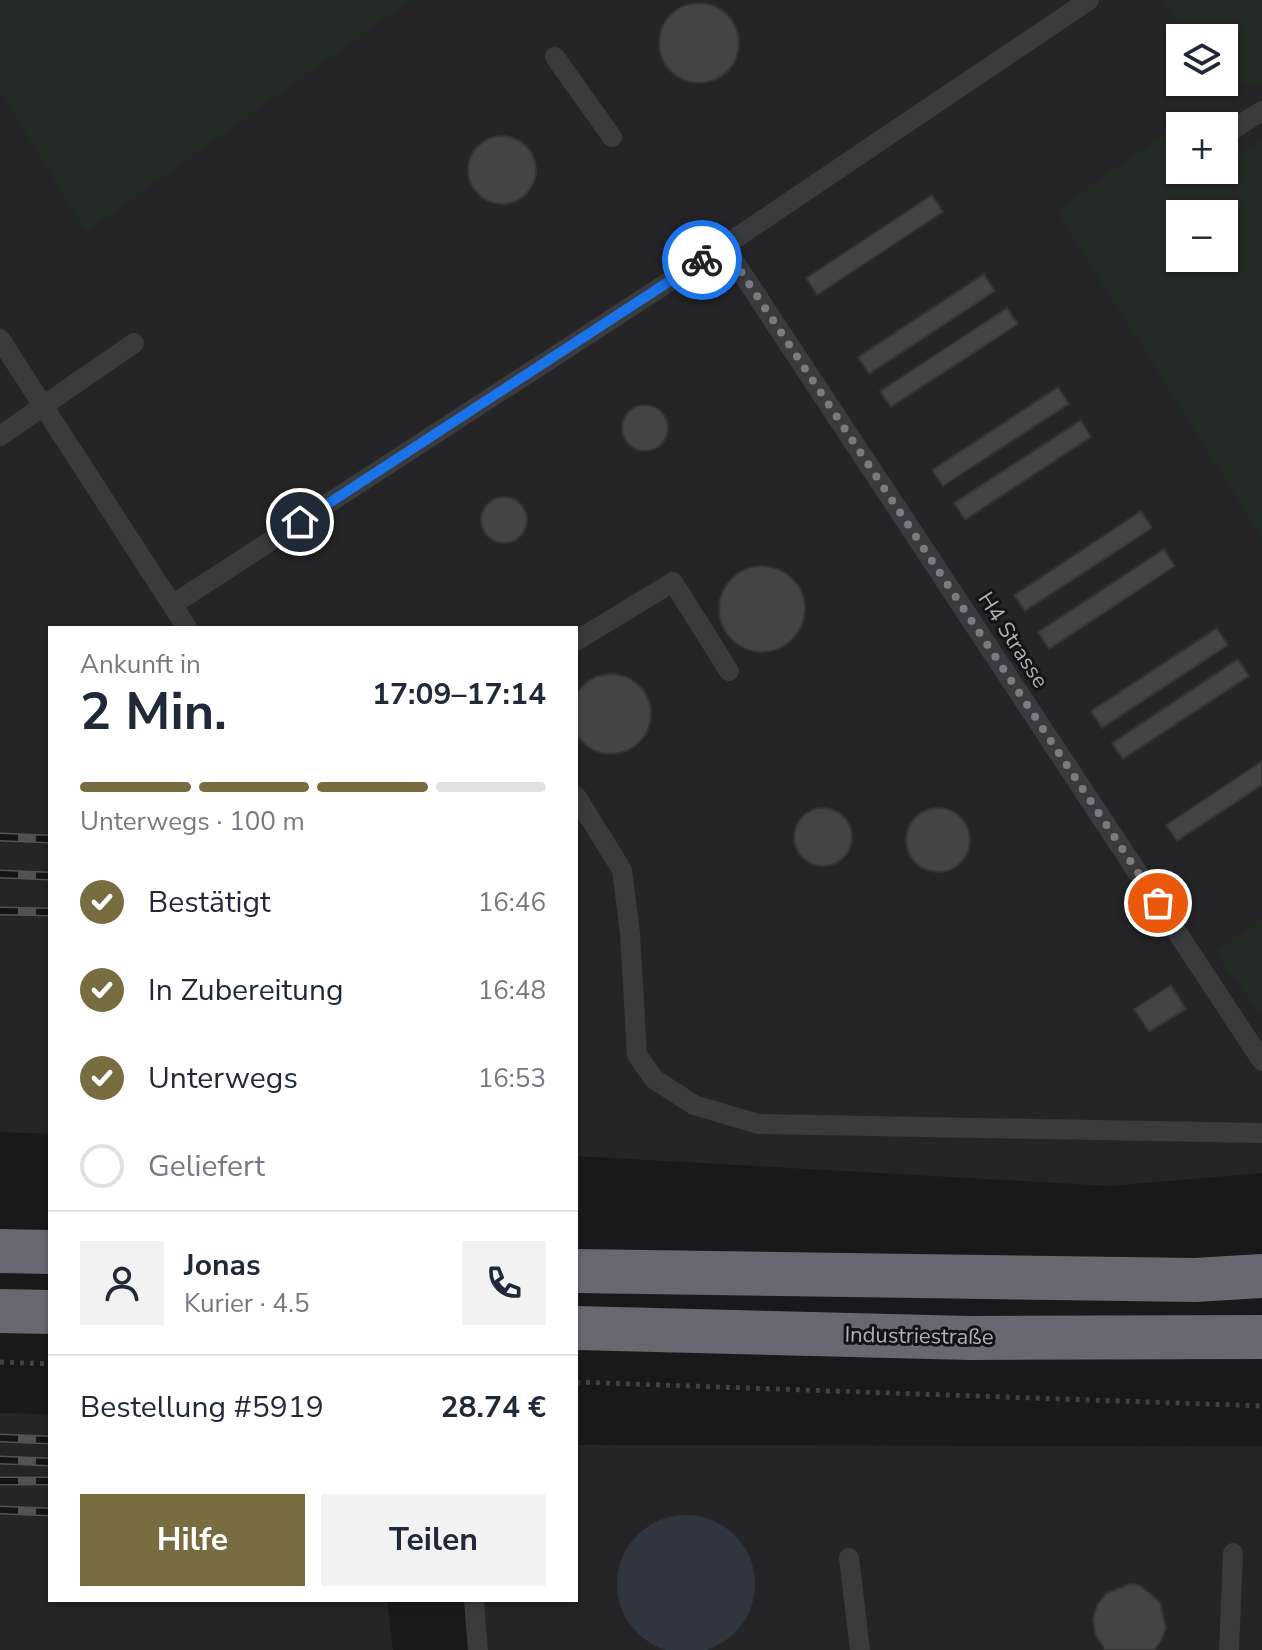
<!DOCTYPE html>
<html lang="de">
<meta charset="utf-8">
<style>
body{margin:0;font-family:"Nunito Sans",sans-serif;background:#f2f2f3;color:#1f2937;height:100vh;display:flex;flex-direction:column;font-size:30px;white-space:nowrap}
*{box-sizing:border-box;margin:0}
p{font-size:26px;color:#747a83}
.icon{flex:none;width:44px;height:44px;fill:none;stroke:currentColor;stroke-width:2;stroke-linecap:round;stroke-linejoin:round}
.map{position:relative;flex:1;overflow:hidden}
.side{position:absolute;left:48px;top:626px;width:530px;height:976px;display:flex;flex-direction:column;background:#fff;border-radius:0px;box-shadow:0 2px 6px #0004}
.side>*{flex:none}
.fabs{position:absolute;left:1166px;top:24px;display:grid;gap:16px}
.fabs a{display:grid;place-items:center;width:72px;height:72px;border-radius:0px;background:#fff;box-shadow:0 2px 6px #0004;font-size:40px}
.pin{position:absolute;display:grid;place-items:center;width:68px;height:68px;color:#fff;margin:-34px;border:4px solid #fff;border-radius:50%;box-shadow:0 2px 8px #0007}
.courier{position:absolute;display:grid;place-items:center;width:80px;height:80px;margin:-40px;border:6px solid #1a73e8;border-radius:50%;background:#fff;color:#222;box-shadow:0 2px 10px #0007}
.head em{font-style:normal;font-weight:700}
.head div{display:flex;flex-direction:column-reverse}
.head{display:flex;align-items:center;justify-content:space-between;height:136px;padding:0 32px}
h1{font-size:52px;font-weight:700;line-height:60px}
.bar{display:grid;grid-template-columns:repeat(4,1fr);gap:12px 8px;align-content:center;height:96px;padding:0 32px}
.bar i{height:10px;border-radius:6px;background:#e0e1e3}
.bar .selected{background:#776d40}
.bar p{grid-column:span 4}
.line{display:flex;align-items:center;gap:20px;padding:0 32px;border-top:2px solid #e0e1e3}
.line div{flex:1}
.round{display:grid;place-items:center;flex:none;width:84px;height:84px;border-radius:0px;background:#f2f2f3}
ol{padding:0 32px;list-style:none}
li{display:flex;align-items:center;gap:24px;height:88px}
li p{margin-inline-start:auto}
li .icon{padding:8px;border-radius:50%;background:#776d40;color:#fff;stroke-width:4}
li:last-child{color:#747a83}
li i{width:44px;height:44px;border:4px solid #e0e1e3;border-radius:50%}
.action{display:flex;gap:16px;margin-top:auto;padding:16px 32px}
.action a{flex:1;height:92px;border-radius:0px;background:#776d40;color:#fff;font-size:32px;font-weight:700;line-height:92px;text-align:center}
.action a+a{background:#f2f2f3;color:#1f2937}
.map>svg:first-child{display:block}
.built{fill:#252528;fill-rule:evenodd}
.green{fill:#232b25;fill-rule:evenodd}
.water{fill:#30363e}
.building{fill:#434448;stroke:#343337;stroke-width:2}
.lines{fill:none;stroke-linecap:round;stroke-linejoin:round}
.path{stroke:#404146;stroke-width:5;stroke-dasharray:4 6;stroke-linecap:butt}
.lane{stroke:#3a3b3f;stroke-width:20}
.highway{stroke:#676870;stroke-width:44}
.rail-casing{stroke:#515258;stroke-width:9}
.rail{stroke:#141416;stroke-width:6;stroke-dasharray:18;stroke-linecap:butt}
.done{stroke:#797a82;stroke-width:8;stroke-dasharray:0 14.4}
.route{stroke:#1a73e8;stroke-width:10}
.labels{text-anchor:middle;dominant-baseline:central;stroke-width:6;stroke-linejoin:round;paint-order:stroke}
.street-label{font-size:22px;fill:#adafb9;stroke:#141416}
</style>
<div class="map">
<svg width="1262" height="1650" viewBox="0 0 1262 1650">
<rect width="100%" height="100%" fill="#19191b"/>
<path class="built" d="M 0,0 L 1262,0 L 1262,1173 L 1110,1186 L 576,1156 L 576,628 L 50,628 L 50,1134 L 0,1132 ZM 1180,38 L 1224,38 L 1224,82 L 1180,82 ZM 1180,126 L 1224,126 L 1224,170 L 1180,170 ZM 1180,214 L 1224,214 L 1224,258 L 1180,258 Z
M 0,1413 L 50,1414 L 50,1600 L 387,1600 L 393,1650 L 0,1650 Z
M 576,1445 L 1262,1446 L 1262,1650 L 488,1650 L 484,1600 L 576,1600 Z"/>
<path class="green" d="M 0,0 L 412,0 L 86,232 L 0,91 Z
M 1161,0 L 1262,0 L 1262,85 L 1224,82 L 1224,38 L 1187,38 Z
M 1167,132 L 1180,151 L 1180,170 L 1193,170 L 1199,178 L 1213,170 L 1224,170 L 1224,163 L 1262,139 L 1262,538 L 1056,210 ZM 1180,214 L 1224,214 L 1224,258 L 1180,258 Z
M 1262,919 L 1262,1017 L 1214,951 Z"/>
<path class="water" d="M617 1584a69 69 0 1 1 138 0a69 69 0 1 1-138 0Z"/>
<path class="building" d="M659 43a40 40 0 1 1 80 0a40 40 0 1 1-80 0Z
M468 170a34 34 0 1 1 68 0a34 34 0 1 1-68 0Z
M 932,195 L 943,212 L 817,295 L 806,278 Z
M 984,274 L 995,291 L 869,374 L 858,357 Z
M 1007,308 L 1018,324 L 891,407 L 880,391 Z
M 1058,387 L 1069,404 L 943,486 L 932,470 Z
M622 428a23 23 0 1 1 46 0a23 23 0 1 1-46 0Z
M 1081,420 L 1091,437 L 965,520 L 954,503 Z
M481 520a23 23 0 1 1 46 0a23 23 0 1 1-46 0Z
M 1141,511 L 1152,528 L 1025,611 L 1014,595 Z
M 1164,549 L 1175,566 L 1049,649 L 1038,632 Z
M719 609a43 43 0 1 1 86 0a43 43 0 1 1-86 0Z
M 1217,628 L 1228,645 L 1102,728 L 1091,711 Z
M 1238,659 L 1249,676 L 1123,759 L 1112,743 Z
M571 714a40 40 0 1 1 80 0a40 40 0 1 1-80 0Z
M 1262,761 L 1262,785 L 1177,841 L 1166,825 Z
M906 840a32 32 0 1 1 64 0a32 32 0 1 1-64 0Z
M794 837a29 29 0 1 1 58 0a29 29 0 1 1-58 0Z
M 1171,985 L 1186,1009 L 1149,1032 L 1134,1009 Z
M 1130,1584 L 1141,1586 L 1160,1602 L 1166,1628 L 1161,1641 L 1154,1650 L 1105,1650 L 1095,1634 L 1093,1619 L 1097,1605 L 1106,1593 Z"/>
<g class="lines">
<path class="path" d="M 0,1362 L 50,1364
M 576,1382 L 1262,1406"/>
<path class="lane" d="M 555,57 L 612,137
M 1224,135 L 1262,111
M 724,246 L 1262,1061
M 0,339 L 187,628
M 0,436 L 134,343
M 172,605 L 724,246 L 1089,0
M 576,641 L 673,582 L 729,671
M 576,796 L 622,870 L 630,933 L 637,1055 L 654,1079 L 694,1105 L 758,1124 L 1262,1133
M 849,1558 L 860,1650
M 474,1600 L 478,1650
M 1229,1650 L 1233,1553"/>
<path class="highway" d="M 0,1251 L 50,1252
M 576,1271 L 1195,1280 L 1262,1276
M 0,1311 L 50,1312
M 576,1328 L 970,1338 L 1262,1337"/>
<g class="rail-casing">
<path id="rail" d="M 0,837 L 50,839
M 0,874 L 50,876
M 0,911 L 50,912
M 0,1438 L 50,1440
M 0,1460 L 50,1462
M 0,1481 L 50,1481
M 0,1510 L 50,1512"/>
</g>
<use href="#rail" class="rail"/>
</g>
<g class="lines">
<path class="done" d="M 702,260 L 724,246 L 1158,903"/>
<path class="route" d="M 300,522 L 702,260"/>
</g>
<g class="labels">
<g class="street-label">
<text transform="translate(1013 640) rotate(57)">H4 Strasse</text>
<text transform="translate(919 1336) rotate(1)">Industriestraße</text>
</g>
</g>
</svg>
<div class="fabs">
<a><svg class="icon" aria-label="layers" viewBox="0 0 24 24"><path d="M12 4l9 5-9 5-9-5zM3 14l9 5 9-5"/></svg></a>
<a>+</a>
<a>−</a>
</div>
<div class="pin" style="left:1158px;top:903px;background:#ea580c"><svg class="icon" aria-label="bag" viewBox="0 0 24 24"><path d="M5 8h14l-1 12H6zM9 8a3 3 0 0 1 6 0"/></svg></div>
<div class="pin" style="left:300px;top:522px;background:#1f2937"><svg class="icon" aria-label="home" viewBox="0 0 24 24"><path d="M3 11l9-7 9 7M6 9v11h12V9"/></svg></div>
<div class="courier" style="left:702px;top:260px"><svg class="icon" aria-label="bike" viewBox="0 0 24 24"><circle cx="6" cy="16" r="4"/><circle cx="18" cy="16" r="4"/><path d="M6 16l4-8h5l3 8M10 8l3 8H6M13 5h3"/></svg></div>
<section class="side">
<div class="head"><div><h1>2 Min.</h1><p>Ankunft in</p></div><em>17:09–17:14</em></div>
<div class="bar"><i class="selected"></i><i class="selected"></i><i class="selected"></i><i></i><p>Unterwegs · 100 m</p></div>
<ol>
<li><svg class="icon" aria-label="check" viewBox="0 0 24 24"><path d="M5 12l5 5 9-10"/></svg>Bestätigt<p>16:46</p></li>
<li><svg class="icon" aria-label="check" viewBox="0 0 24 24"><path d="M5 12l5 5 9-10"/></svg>In Zubereitung<p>16:48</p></li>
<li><svg class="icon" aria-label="check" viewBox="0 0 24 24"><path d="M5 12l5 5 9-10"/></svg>Unterwegs<p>16:53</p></li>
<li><i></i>Geliefert</li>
</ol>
<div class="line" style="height:144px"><a class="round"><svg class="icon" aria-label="person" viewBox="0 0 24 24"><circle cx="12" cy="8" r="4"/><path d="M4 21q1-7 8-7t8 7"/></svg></a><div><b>Jonas</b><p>Kurier · 4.5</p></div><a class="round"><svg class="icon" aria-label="phone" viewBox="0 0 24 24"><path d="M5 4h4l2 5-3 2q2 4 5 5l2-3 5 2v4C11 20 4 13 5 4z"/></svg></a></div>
<div class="line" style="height:104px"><div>Bestellung #5919</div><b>28.74 €</b></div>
<div class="action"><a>Hilfe</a><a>Teilen</a></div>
</section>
</div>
